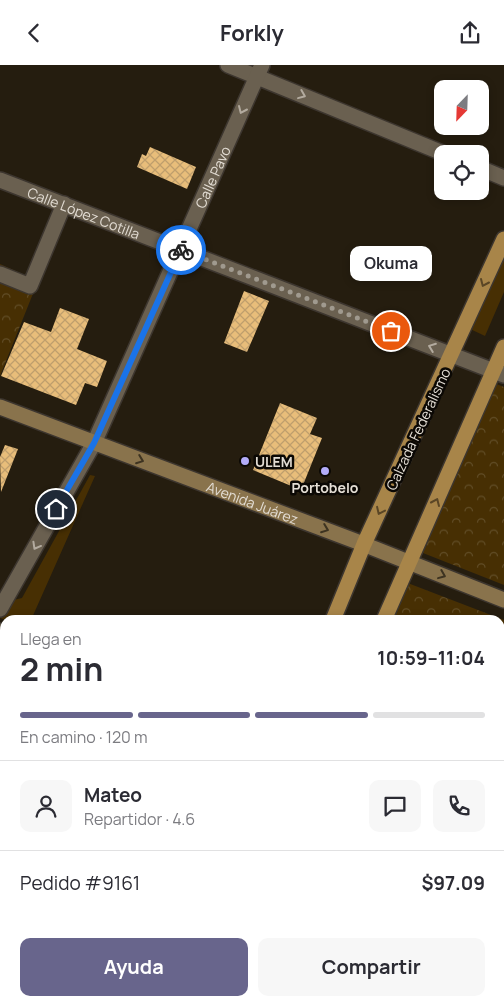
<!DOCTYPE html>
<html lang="es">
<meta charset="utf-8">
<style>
body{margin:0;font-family:Manrope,sans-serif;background:#f7f7f7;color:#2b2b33;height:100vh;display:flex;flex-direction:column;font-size:19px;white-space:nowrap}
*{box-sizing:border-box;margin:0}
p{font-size:16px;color:#7c7c81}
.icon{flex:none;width:28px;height:28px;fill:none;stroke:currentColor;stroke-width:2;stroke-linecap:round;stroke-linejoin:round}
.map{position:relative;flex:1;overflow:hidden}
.side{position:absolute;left:0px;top:550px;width:505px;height:391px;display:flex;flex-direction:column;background:#fff;border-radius:15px 15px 0 0;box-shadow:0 2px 8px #0003}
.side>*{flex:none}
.needle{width:32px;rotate:203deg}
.buttons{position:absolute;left:434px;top:15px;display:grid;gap:10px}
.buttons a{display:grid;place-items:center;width:55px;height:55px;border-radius:10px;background:#fff;box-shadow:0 2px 8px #0003;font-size:25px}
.pin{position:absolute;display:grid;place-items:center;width:42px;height:42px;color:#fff;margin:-21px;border:2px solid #fff;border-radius:50%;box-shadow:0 1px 5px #0007}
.courier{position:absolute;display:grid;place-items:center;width:50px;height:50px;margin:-25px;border:4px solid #1a73e8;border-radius:50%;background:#fff;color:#222;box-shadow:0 1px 6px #0007}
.bubble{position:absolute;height:35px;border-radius:10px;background:#fff;box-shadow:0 2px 8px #0003;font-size:16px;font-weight:700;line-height:35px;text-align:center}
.headline em{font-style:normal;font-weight:700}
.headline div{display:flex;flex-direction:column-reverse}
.headline{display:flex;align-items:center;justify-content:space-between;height:85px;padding:0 20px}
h1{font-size:32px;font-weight:700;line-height:38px}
.bar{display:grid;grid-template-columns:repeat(4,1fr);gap:8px 5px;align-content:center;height:60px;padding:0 20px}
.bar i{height:6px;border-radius:4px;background:#e1e1e2}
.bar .on{background:#68658c}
.bar p{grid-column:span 4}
.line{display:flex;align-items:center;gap:12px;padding:0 20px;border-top:1px solid #e1e1e2}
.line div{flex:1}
.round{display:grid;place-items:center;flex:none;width:52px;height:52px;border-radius:10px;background:#f7f7f7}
.primary-button{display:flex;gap:10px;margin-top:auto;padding:10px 20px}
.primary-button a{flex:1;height:58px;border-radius:10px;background:#68658c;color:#fff;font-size:20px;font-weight:700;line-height:58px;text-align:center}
.primary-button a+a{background:#f7f7f7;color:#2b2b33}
header{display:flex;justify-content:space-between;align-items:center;height:65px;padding:0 20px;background:#fff;font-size:22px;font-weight:700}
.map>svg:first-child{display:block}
.green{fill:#472f03}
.park{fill:url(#park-crowns)}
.building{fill:url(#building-cross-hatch)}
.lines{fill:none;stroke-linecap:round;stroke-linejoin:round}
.street-casing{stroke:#3d362f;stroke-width:18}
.secondary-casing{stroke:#3d362f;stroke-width:18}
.primary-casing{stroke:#3d362f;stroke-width:18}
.street{stroke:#6a6050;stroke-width:15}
.secondary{stroke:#89734c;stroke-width:15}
.primary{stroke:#a88549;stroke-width:15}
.oneway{stroke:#b3ab9f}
.oneway2{stroke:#5a4626}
.oneway3{stroke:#3d3321}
.done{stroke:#a09a8f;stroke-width:5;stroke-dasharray:0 9}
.route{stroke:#1a73e8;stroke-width:6}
.poi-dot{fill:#b3acf9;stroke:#0b0804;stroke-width:2}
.labels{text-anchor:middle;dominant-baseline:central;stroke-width:5;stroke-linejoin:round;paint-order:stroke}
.street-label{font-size:14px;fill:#e3ddd4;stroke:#0b0804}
.poi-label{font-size:14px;font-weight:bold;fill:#e3ddd4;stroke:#0b0804;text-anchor:start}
</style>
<header><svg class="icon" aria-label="back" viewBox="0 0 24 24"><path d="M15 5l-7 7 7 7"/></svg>Forkly<svg class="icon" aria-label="share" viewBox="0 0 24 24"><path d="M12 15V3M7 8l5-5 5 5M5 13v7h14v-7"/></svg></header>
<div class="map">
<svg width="504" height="941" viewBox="0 0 504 941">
<defs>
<pattern id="park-crowns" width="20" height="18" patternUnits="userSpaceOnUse" patternTransform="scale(1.25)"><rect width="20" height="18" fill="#472f03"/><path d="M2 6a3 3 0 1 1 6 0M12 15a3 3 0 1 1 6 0" fill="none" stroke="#614d27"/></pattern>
<pattern id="building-cross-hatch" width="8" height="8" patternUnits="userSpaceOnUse" patternTransform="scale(1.25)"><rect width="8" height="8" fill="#e8bd7a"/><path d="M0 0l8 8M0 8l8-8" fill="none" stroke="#bf9e6c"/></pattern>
</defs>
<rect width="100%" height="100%" fill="#251d0f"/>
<path class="green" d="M 504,181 L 504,227 L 485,271 L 468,263 Z
M 90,410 L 95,411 L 31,555 L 6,555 L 0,553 L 9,536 L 22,533 Z"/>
<path class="park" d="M 0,199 L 38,216 L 0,311 Z
M 491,317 L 504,322 L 504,520 L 418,486 Z
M 405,517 L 504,555 L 504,759 L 500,758 L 500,555 L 388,555 Z"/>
<path class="building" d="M 150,82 L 196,102 L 187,124 L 137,102 L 142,89 L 146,91 Z
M 244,226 L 269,236 L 247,287 L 224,278 Z
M 60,243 L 89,254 L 77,284 L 107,296 L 97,322 L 85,318 L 76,340 L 1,311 L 24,257 L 51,267 Z
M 280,338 L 317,353 L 310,369 L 322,373 L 301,425 L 253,405 Z
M 5,380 L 18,384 L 1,427 L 0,392 Z"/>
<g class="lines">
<g class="street-casing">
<g id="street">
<path d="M 228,0 L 445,89"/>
<path d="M 480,103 L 504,113"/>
<path id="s1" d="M 0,115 L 504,310"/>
<path d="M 0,209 L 30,221 L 64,139"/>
<path id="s2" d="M 0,544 L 94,378 L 262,0"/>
<path d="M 0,566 L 5,568"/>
<path d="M 0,757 L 5,759"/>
<path d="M 500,767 L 504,769"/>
<path d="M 460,936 L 472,941"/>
<path d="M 424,941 L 426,936"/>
</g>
</g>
<g class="secondary-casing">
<g id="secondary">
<path id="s3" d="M 0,342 L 358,477 L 504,535"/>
</g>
</g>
<g class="primary-casing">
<path id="primary" d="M 333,555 L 364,479 L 504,174
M 384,555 L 504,282
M 164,941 L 166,936
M 214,941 L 216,936"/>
</g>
<use href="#street" class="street"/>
<use href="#secondary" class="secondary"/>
<use href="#primary" class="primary"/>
</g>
<defs><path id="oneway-chevron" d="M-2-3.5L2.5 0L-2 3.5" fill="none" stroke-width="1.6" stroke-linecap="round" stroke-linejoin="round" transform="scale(1.25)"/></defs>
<g class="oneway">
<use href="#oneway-chevron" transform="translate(302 30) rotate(22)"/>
<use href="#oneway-chevron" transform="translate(242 45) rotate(114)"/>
<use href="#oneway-chevron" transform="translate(432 282) rotate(-159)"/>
<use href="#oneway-chevron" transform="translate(36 481) rotate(119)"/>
</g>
<g class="oneway2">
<use href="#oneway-chevron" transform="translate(484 218) rotate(114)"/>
<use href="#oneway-chevron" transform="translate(436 437) rotate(-66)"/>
<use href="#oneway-chevron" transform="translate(380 446) rotate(115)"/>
</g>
<g class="oneway3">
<use href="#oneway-chevron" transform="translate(140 395) rotate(21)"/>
<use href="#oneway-chevron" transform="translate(325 464) rotate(21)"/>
<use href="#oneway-chevron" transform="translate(442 510) rotate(22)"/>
</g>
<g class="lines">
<path class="done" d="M 181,185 L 391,266"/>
<path class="route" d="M 56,444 L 94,378 L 181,185"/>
</g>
<g class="poi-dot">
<circle cx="245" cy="396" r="5"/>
<circle cx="325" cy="406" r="5"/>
</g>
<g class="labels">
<g class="street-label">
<text stroke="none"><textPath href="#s2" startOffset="482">Calle Pavo</textPath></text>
<text stroke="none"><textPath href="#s1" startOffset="90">Calle López Cotilla</textPath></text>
<text transform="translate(418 364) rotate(-65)">Calzada Federalismo</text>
<text stroke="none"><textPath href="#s3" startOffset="270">Avenida Juárez</textPath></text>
</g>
<g class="poi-label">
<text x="255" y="396">ULEM</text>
<text x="325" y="422" text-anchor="middle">Portobelo</text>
</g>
</g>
</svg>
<div class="buttons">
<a><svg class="needle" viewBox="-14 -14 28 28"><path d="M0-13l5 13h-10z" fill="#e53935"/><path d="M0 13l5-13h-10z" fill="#7c7c81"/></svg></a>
<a><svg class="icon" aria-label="locate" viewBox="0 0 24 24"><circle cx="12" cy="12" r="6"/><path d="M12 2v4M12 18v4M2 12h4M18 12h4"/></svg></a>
</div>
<div class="pin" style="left:391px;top:266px;background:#ea580c"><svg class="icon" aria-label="bag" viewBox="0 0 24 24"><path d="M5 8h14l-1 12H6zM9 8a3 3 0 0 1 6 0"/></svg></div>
<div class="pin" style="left:56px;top:444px;background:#1f2937"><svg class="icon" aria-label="home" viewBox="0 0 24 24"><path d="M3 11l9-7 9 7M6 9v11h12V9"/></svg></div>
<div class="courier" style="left:181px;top:185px"><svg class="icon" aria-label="bike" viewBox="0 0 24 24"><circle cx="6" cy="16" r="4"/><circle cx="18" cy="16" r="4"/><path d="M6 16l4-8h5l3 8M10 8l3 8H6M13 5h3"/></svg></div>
<div class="bubble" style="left:350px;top:181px;width:82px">Okuma</div>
<section class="side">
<div class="headline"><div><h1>2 min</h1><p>Llega en</p></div><em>10:59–11:04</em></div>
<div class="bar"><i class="on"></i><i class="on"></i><i class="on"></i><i></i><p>En camino · 120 m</p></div>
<div class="line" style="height:90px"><a class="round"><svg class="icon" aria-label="person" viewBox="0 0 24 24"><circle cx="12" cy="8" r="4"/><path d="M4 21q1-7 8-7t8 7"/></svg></a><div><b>Mateo</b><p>Repartidor · 4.6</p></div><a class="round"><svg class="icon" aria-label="chat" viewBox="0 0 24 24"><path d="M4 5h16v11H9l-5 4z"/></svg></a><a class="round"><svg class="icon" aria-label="phone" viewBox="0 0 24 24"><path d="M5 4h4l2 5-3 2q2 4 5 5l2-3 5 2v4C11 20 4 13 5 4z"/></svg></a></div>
<div class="line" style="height:65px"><div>Pedido #9161</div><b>$97.09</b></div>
<div class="primary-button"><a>Ayuda</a><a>Compartir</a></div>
</section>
</div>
